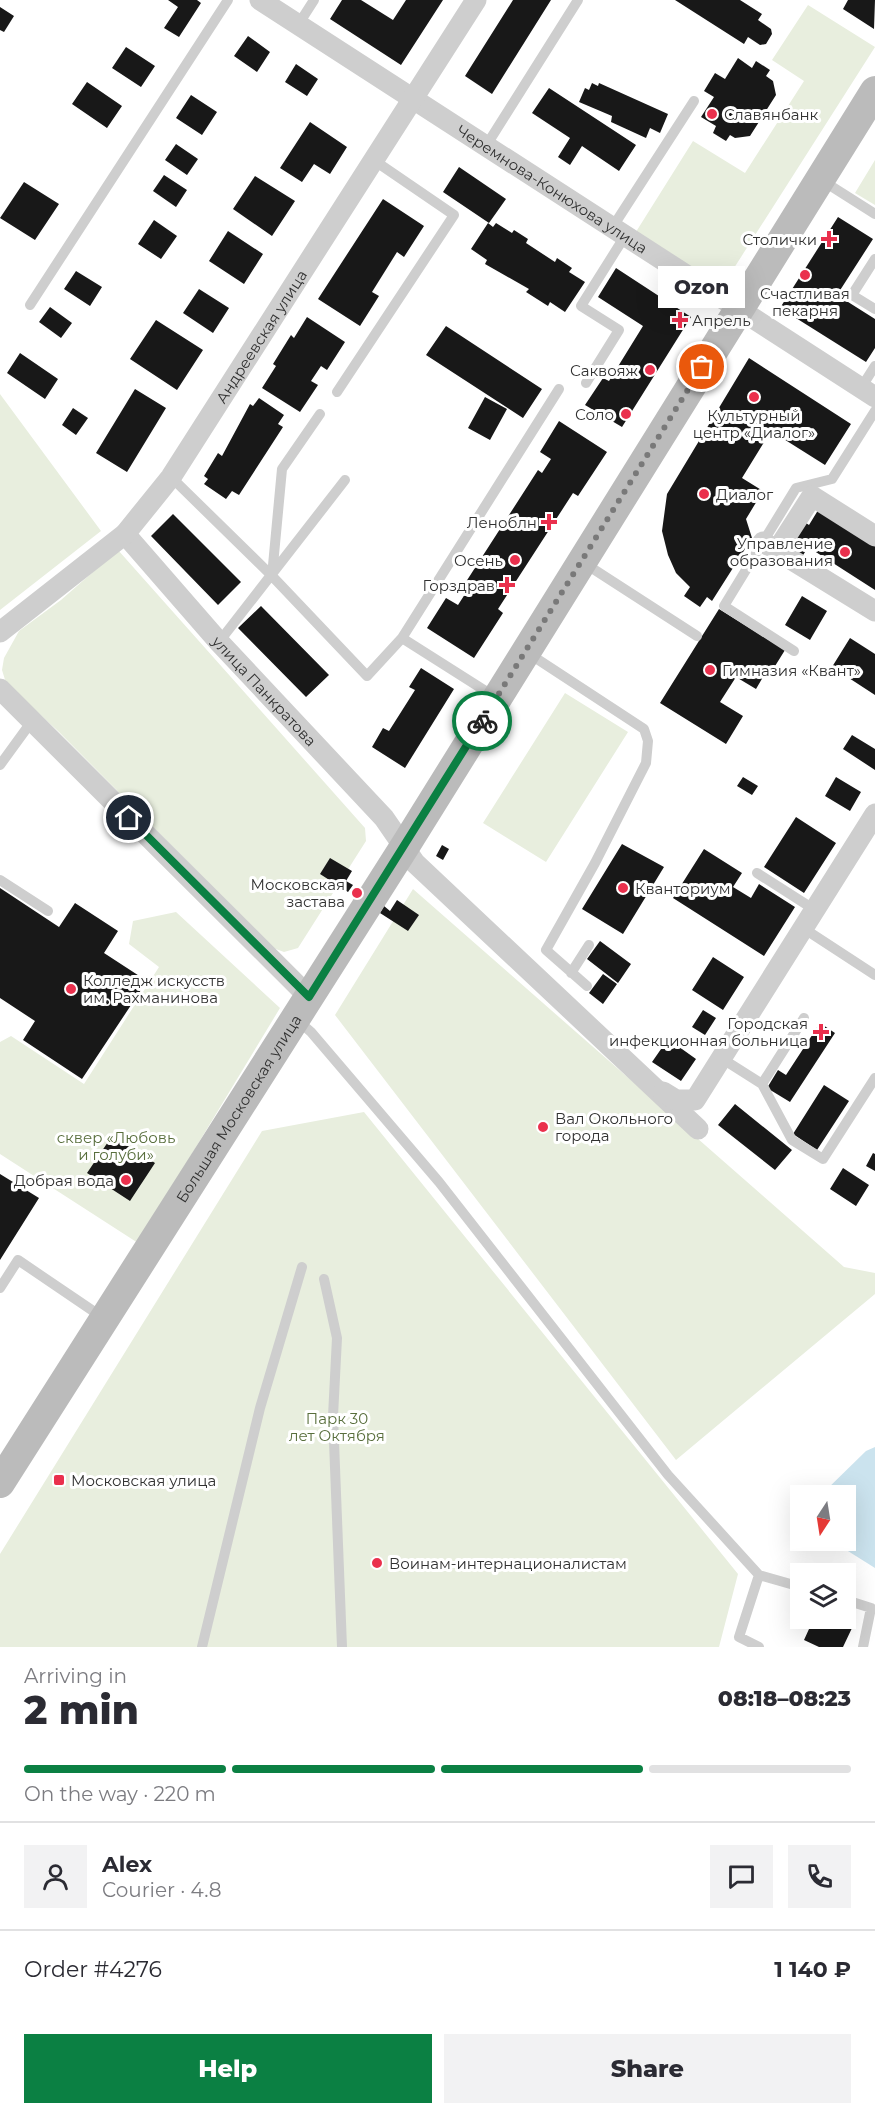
<!DOCTYPE html>
<meta charset="utf-8">
<style>
body{margin:0;font-family:Montserrat,sans-serif;background:#f2f2f3;color:#2b2b33;height:100vh;display:flex;flex-direction:column;font-size:22px;white-space:nowrap}
*{box-sizing:border-box;margin:0}
p{font-size:20px;color:#7c7c81}
.icon{flex:none;width:33px;height:33px;fill:none;stroke:currentColor;stroke-width:2;stroke-linecap:round;stroke-linejoin:round}
.map{position:relative;height:1647px;overflow:hidden}
.sheet{display:flex;flex-direction:column;background:#fff;flex:1}
.sheet>*{flex:none}
.needle{width:39px;rotate:192deg}
.controls{position:absolute;left:790px;top:1485px;display:grid;gap:12px}
.controls a{display:grid;place-items:center;width:66px;height:66px;border-radius:0px;background:#fff;box-shadow:0 6px 24px #0002;font-size:30px}
.pin{position:absolute;display:grid;place-items:center;width:51px;height:51px;color:#fff;margin:-26px;border:3px solid #fff;border-radius:50%;box-shadow:0 2px 6px #0007}
.courier{position:absolute;display:grid;place-items:center;width:60px;height:60px;margin:-30px;border:4px solid #0b8043;border-radius:50%;background:#fff;color:#222;box-shadow:0 2px 8px #0007}
.bubble{position:absolute;height:42px;border-radius:0px;background:#fff;box-shadow:0 6px 24px #0002;font-size:20px;font-weight:800;line-height:42px;text-align:center}
.headline em{font-style:normal;font-weight:800}
.headline div{display:flex;flex-direction:column-reverse}
.headline{display:flex;align-items:center;justify-content:space-between;height:102px;padding:0 24px}
h1{font-size:39px;font-weight:800;line-height:45px}
.bar{display:grid;grid-template-columns:repeat(4,1fr);gap:9px 6px;align-content:center;height:72px;padding:0 24px}
.bar i{height:8px;border-radius:4px;background:#e1e1e2}
.bar .active{background:#0b8043}
.bar p{grid-column:span 4}
.line{display:flex;align-items:center;gap:15px;padding:0 24px;border-top:2px solid #e1e1e2}
.line div{flex:1}
.round{display:grid;place-items:center;flex:none;width:63px;height:63px;border-radius:0px;background:#f2f2f3}
.button{display:flex;gap:12px;margin-top:auto;padding:12px 24px}
.button a{flex:1;height:69px;border-radius:0px;background:#0b8043;color:#fff;font-size:24px;font-weight:800;line-height:69px;text-align:center}
.button a+a{background:#f2f2f3;color:#2b2b33}
.map>svg:first-child{display:block}
.green{fill:#e8eede}
.water{fill:#cbe3ee}
.building{fill:#181818}
.lines{fill:none;stroke-linecap:round;stroke-linejoin:round}
.lane{stroke:#cecece;stroke-width:10}
.street{stroke:#cecece;stroke-width:21}
.secondary{stroke:#bbb;stroke-width:30}
.done{stroke:#797979;stroke-width:6;stroke-dasharray:0 10.8}
.route{stroke:#0b8043;stroke-width:8}
.poi-dot{fill:#ea304d;stroke:#fff;stroke-width:2}
.labels{text-anchor:middle;dominant-baseline:central;stroke-width:6;stroke-linejoin:round;paint-order:stroke}
.poi-label{font-size:15px;fill:#313131;stroke:#fff;text-anchor:end}
.street-label{font-size:15px;fill:#313131;stroke:#fff}
.park-label{font-size:15px;fill:#586e3c;stroke:#fff}
</style>
<div class="map">
<svg width="875" height="1647" viewBox="0 0 875 1647">
<rect width="100%" height="100%" fill="#fff"/>
<path class="green" d="M 808,5 L 875,47 L 720,290 L 634,235 L 693,141 L 745,173 L 804,81 L 772,60 Z
M 875,160 L 875,205 L 855,193 Z
M 0,394 L 101,531 L 0,610 Z
M 118,550 L 365,828 L 366,841 L 298,948 L 284,952 L 273,948 L 59,732 L 6,683 L 2,670 L 4,658 L 19,631 L 61,600 Z
M 565,693 L 628,732 L 546,862 L 483,823 Z
M 413,889 L 844,1267 L 875,1273 L 875,1294 L 676,1460 L 335,1015 Z
M 176,912 L 280,1008 L 138,1243 L 0,1154 L 0,1042 L 11,1036 L 84,1084 L 159,967 L 129,944 L 133,921 Z
M 364,1112 L 738,1574 L 719,1647 L 0,1647 L 0,1554 L 262,1131 Z"/>
<path class="water" d="M 875,1447 L 875,1568 L 832,1541 L 846,1540 L 846,1496 L 821,1495 L 866,1451 Z"/>
<path class="building" d="M 168,0 L 197,0 L 201,3 L 179,37 L 164,28 L 178,7 Z
M 342,0 L 361,0 L 393,20 L 406,0 L 443,0 L 401,65 L 330,19 Z
M 513,0 L 551,0 L 492,94 L 465,76 Z
M 675,0 L 740,0 L 762,14 L 758,20 L 771,29 L 772,34 L 766,44 L 760,45 L 748,37 L 744,44 Z
M 848,0 L 875,0 L 874,29 L 843,9 Z
M 0,7 L 14,16 L 4,32 L 0,30 Z
M 248,36 L 270,52 L 257,72 L 234,56 Z
M 126,47 L 155,66 L 141,87 L 112,68 Z
M 738,58 L 752,68 L 756,61 L 770,70 L 766,76 L 773,81 L 776,95 L 750,136 L 735,138 L 730,135 L 726,141 L 713,133 L 716,126 L 701,117 L 714,97 L 704,91 L 715,73 L 725,79 Z
M 296,64 L 318,79 L 307,96 L 285,82 Z
M 87,82 L 122,106 L 107,128 L 72,104 Z
M 592,83 L 598,86 L 599,83 L 668,114 L 660,133 L 650,128 L 646,138 L 611,122 L 612,116 L 579,102 L 585,88 L 589,90 Z
M 549,88 L 636,145 L 619,171 L 582,146 L 570,165 L 558,157 L 570,138 L 532,113 Z
M 191,95 L 217,112 L 202,135 L 176,118 Z
M 310,122 L 347,147 L 330,174 L 314,164 L 302,182 L 280,168 Z
M 176,144 L 198,159 L 187,175 L 165,160 Z
M 459,167 L 506,199 L 489,223 L 443,192 Z
M 164,175 L 187,190 L 176,207 L 153,191 Z
M 255,176 L 295,201 L 272,236 L 233,209 Z
M 24,182 L 59,204 L 35,240 L 0,218 Z
M 383,199 L 424,226 L 404,257 L 397,252 L 372,292 L 379,296 L 360,326 L 318,299 Z
M 838,217 L 873,239 L 837,295 L 875,319 L 875,348 L 866,362 L 780,308 Z
M 154,220 L 177,236 L 161,259 L 138,244 Z
M 488,223 L 493,227 L 496,223 L 512,233 L 514,230 L 528,239 L 526,243 L 555,262 L 557,258 L 572,268 L 569,272 L 585,282 L 565,312 L 550,302 L 548,306 L 526,292 L 529,289 L 485,264 L 487,260 L 471,249 Z
M 228,231 L 263,254 L 244,284 L 209,261 Z
M 616,268 L 691,317 L 622,427 L 585,405 L 603,378 L 609,381 L 643,326 L 598,297 Z
M 76,271 L 102,287 L 90,306 L 64,289 Z
M 199,289 L 229,308 L 213,333 L 183,313 Z
M 50,307 L 72,323 L 61,338 L 39,322 Z
M 307,317 L 345,342 L 327,370 L 321,366 L 311,381 L 318,385 L 300,412 L 262,388 L 276,366 L 273,364 L 291,335 L 294,338 Z
M 156,320 L 203,350 L 177,390 L 130,359 Z
M 446,326 L 542,389 L 523,418 L 426,355 Z
M 20,353 L 58,379 L 45,399 L 7,373 Z
M 749,358 L 851,424 L 825,465 L 771,431 L 742,478 L 763,491 L 746,519 L 752,538 L 712,601 L 707,597 L 700,607 L 684,596 L 690,587 L 676,573 L 668,555 L 662,531 L 667,494 Z
M 135,389 L 166,408 L 127,472 L 96,453 Z
M 485,397 L 507,409 L 490,440 L 468,428 Z
M 259,398 L 284,415 L 278,424 L 283,427 L 239,495 L 232,491 L 226,499 L 204,484 L 208,479 L 204,476 L 218,453 L 222,456 L 250,404 L 253,406 Z
M 73,408 L 88,418 L 76,435 L 62,425 Z
M 559,421 L 607,452 L 578,496 L 573,493 L 498,609 L 503,613 L 474,658 L 427,628 L 446,598 L 458,605 L 467,591 L 462,588 L 538,470 L 542,473 L 551,459 L 540,452 Z
M 820,507 L 875,543 L 875,590 L 808,547 L 802,557 L 786,547 L 803,521 L 809,525 Z
M 173,514 L 241,582 L 218,605 L 151,536 Z
M 802,596 L 827,611 L 810,640 L 785,625 Z
M 261,606 L 329,675 L 306,697 L 238,628 Z
M 719,609 L 785,650 L 767,679 L 763,677 L 756,689 L 736,677 L 720,702 L 743,716 L 726,744 L 660,703 Z
M 850,638 L 875,654 L 875,695 L 832,667 Z
M 421,668 L 454,689 L 405,768 L 372,747 L 383,728 L 389,731 L 415,690 L 409,687 Z
M 852,735 L 875,749 L 875,770 L 843,749 Z
M 743,777 L 758,786 L 752,795 L 737,786 Z
M 836,777 L 861,792 L 850,811 L 825,796 Z
M 796,817 L 836,843 L 804,893 L 764,867 Z
M 622,844 L 664,867 L 623,934 L 582,909 Z
M 442,845 L 449,849 L 443,860 L 436,856 Z
M 704,849 L 742,873 L 733,887 L 751,898 L 759,884 L 795,907 L 764,956 L 673,898 Z
M 330,858 L 352,871 L 346,881 L 353,885 L 348,892 L 320,874 Z
M 0,888 L 59,927 L 75,903 L 118,931 L 104,953 L 147,981 L 82,1079 L 23,1040 L 35,1021 L 0,998 Z
M 397,900 L 419,915 L 408,931 L 380,913 L 384,906 L 390,911 Z
M 600,941 L 631,964 L 618,983 L 587,959 Z
M 713,957 L 744,977 L 723,1010 L 692,990 Z
M 603,974 L 617,984 L 603,1004 L 589,993 Z
M 703,1010 L 716,1018 L 705,1035 L 692,1027 Z
M 820,1023 L 835,1033 L 790,1102 L 767,1088 L 778,1070 L 786,1075 Z
M 668,1039 L 696,1059 L 681,1081 L 652,1062 Z
M 824,1085 L 849,1101 L 817,1150 L 793,1134 Z
M 735,1104 L 792,1150 L 775,1170 L 718,1125 Z
M 112,1136 L 155,1163 L 130,1201 L 87,1173 Z
M 873,1153 L 875,1154 L 875,1171 L 866,1166 Z
M 843,1168 L 869,1185 L 856,1206 L 830,1189 Z
M 0,1174 L 39,1198 L 0,1260 Z
M 814,1618 L 832,1618 L 852,1628 L 843,1647 L 819,1647 L 804,1640 Z"/>
<g class="lines">
<path class="lane" d="M 298,25 L 314,0
M 486,146 L 578,0
M 823,181 L 875,214
M 612,228 L 694,101
M 875,259 L 852,295 L 875,309
M 30,305 L 228,0
M 586,383 L 619,330 L 581,306 L 625,236
M 861,388 L 875,366
M 337,392 L 454,215 L 375,161
M 171,477 L 272,576 L 367,676 L 402,638 L 495,697
M 584,563 L 697,636
M 272,576 L 282,469 L 320,414
M 402,638 L 559,389
M 219,642 L 345,480
M 794,651 L 724,606 L 796,488 L 832,479 L 875,411
M 528,653 L 644,729 L 648,741 L 646,763 L 595,863 L 546,950 L 587,986
M 0,765 L 32,721
M 757,873 L 815,910
M 0,880 L 48,911
M 803,928 L 875,975
M 571,973 L 589,945
M 296,1019 L 311,1032 L 439,1182 L 668,1475 L 759,1575 L 801,1587
M 721,1058 L 762,1084 L 804,1018
M 762,1084 L 792,1140 L 823,1159 L 875,1078
M 324,1279 L 337,1338 L 333,1416 L 342,1647
M 0,1288 L 18,1260 L 102,1317
M 759,1575 L 739,1637 L 759,1647
M 846,1600 L 871,1608 L 863,1647
M 202,1647 L 260,1408 L 302,1267"/>
<g class="street">
<path id="s1" d="M 260,0 L 875,397"/>
<path id="s2" d="M 125,534 L 219,642 L 384,818 L 415,863 L 698,1129"/>
<path d="M 763,542 L 875,611"/>
<path d="M 778,549 L 812,496 L 875,536"/>
<path id="s3" d="M 0,632 L 125,534 L 171,477 L 476,0"/>
<path d="M 0,689 L 309,997"/>
<path d="M 663,1092 L 676,1100 L 695,1100 L 875,814"/>
</g>
<path class="secondary" id="s4" d="M 0,1483 L 405,846 L 875,91"/>
</g>
<g class="lines">
<path class="done" d="M 482,721 L 702,367"/>
<path class="route" d="M 129,818 L 309,997 L 482,721"/>
</g>
<g class="poi-dot">
<circle cx="712" cy="114" r="6"/>
<path d="M826 230h6v6h6v6h-6v6h-6v-6h-6v-6h6z"/>
<circle cx="805" cy="275" r="6"/>
<path d="M677 311h6v6h6v6h-6v6h-6v-6h-6v-6h6z"/>
<circle cx="650" cy="370" r="6"/>
<circle cx="754" cy="397" r="6"/>
<circle cx="626" cy="414" r="6"/>
<circle cx="704" cy="494" r="6"/>
<path d="M546 513h6v6h6v6h-6v6h-6v-6h-6v-6h6z"/>
<circle cx="845" cy="552" r="6"/>
<circle cx="515" cy="560" r="6"/>
<path d="M504 576h6v6h6v6h-6v6h-6v-6h-6v-6h6z"/>
<circle cx="710" cy="670" r="6"/>
<circle cx="623" cy="888" r="6"/>
<circle cx="357" cy="893" r="6"/>
<circle cx="71" cy="989" r="6"/>
<path d="M818 1023h6v6h6v6h-6v6h-6v-6h-6v-6h6z"/>
<circle cx="543" cy="1127" r="6"/>
<circle cx="126" cy="1180" r="6"/>
<rect x="53" y="1474" width="12" height="12" rx="3"/>
<circle cx="377" cy="1563" r="6"/>
</g>
<g class="labels">
<g class="poi-label">
<text x="724" y="114" text-anchor="start">Славянбанк</text>
<text x="817" y="239">Столички</text>
<text x="805" y="293" text-anchor="middle">Счастливая<tspan x="805" dy="17">пекарня</tspan></text>
<text x="692" y="320" text-anchor="start">Апрель</text>
<text x="638" y="370">Саквояж</text>
<text x="614" y="414">Соло</text>
<text x="754" y="415" text-anchor="middle">Культурный<tspan x="754" dy="17">центр «Диалог»</tspan></text>
<text x="716" y="494" text-anchor="start">Диалог</text>
<text x="537" y="522">Леноблн</text>
<text x="833" y="543">Управление<tspan x="833" dy="17">образования</tspan></text>
<text x="503" y="560">Осень</text>
<text x="495" y="585">Горздрав</text>
<text x="722" y="670" text-anchor="start">Гимназия «Квант»</text>
<text x="345" y="884">Московская<tspan x="345" dy="17">застава</tspan></text>
<text x="635" y="888" text-anchor="start">Кванториум</text>
<text x="83" y="980" text-anchor="start">Колледж искусств<tspan x="83" dy="17">им. Рахманинова</tspan></text>
<text x="808" y="1023">Городская<tspan x="808" dy="17">инфекционная больница</tspan></text>
<text x="555" y="1118" text-anchor="start">Вал Окольного<tspan x="555" dy="17">города</tspan></text>
<text x="114" y="1180">Добрая вода</text>
<text x="71" y="1480" text-anchor="start">Московская улица</text>
<text x="389" y="1563" text-anchor="start">Воинам-интернационалистам</text>
</g>
<g class="street-label">
<text stroke="none"><textPath href="#s1" startOffset="348">Черемнова-Конюхова улица</textPath></text>
<text stroke="none"><textPath href="#s3" startOffset="399">Андреевская улица</textPath></text>
<text stroke="none"><textPath href="#s2" startOffset="210">улица Панкратова</textPath></text>
<text stroke="none"><textPath href="#s4" startOffset="444">Большая Московская улица</textPath></text>
</g>
<g class="park-label">
<text x="116" y="1137">сквер «Любовь<tspan x="116" dy="17">и голуби»</tspan></text>
<text x="337" y="1418">Парк 30<tspan x="337" dy="17">лет Октября</tspan></text>
</g>
</g>
</svg>
<div class="controls">
<a><svg class="needle" viewBox="-14 -14 28 28"><path d="M0-13l5 13h-10z" fill="#e53935"/><path d="M0 13l5-13h-10z" fill="#7c7c81"/></svg></a>
<a><svg class="icon" aria-label="layers" viewBox="0 0 24 24"><path d="M12 4l9 5-9 5-9-5zM3 14l9 5 9-5"/></svg></a>
</div>
<div class="pin" style="left:702px;top:367px;background:#ea580c"><svg class="icon" aria-label="bag" viewBox="0 0 24 24"><path d="M5 8h14l-1 12H6zM9 8a3 3 0 0 1 6 0"/></svg></div>
<div class="pin" style="left:129px;top:818px;background:#1f2937"><svg class="icon" aria-label="home" viewBox="0 0 24 24"><path d="M3 11l9-7 9 7M6 9v11h12V9"/></svg></div>
<div class="courier" style="left:482px;top:721px"><svg class="icon" aria-label="bike" viewBox="0 0 24 24"><circle cx="6" cy="16" r="4"/><circle cx="18" cy="16" r="4"/><path d="M6 16l4-8h5l3 8M10 8l3 8H6M13 5h3"/></svg></div>
<div class="bubble" style="left:658px;top:266px;width:87px">Ozon</div>
</div>
<section class="sheet">
<div class="headline"><div><h1>2 min</h1><p>Arriving in</p></div><em>08:18–08:23</em></div>
<div class="bar"><i class="active"></i><i class="active"></i><i class="active"></i><i></i><p>On the way · 220 m</p></div>
<div class="line" style="height:108px"><a class="round"><svg class="icon" aria-label="person" viewBox="0 0 24 24"><circle cx="12" cy="8" r="4"/><path d="M4 21q1-7 8-7t8 7"/></svg></a><div><b>Alex</b><p>Courier · 4.8</p></div><a class="round"><svg class="icon" aria-label="chat" viewBox="0 0 24 24"><path d="M4 5h16v11H9l-5 4z"/></svg></a><a class="round"><svg class="icon" aria-label="phone" viewBox="0 0 24 24"><path d="M5 4h4l2 5-3 2q2 4 5 5l2-3 5 2v4C11 20 4 13 5 4z"/></svg></a></div>
<div class="line" style="height:78px"><div>Order #4276</div><b>1 140 ₽</b></div>
<div class="button"><a>Help</a><a>Share</a></div>
</section>
